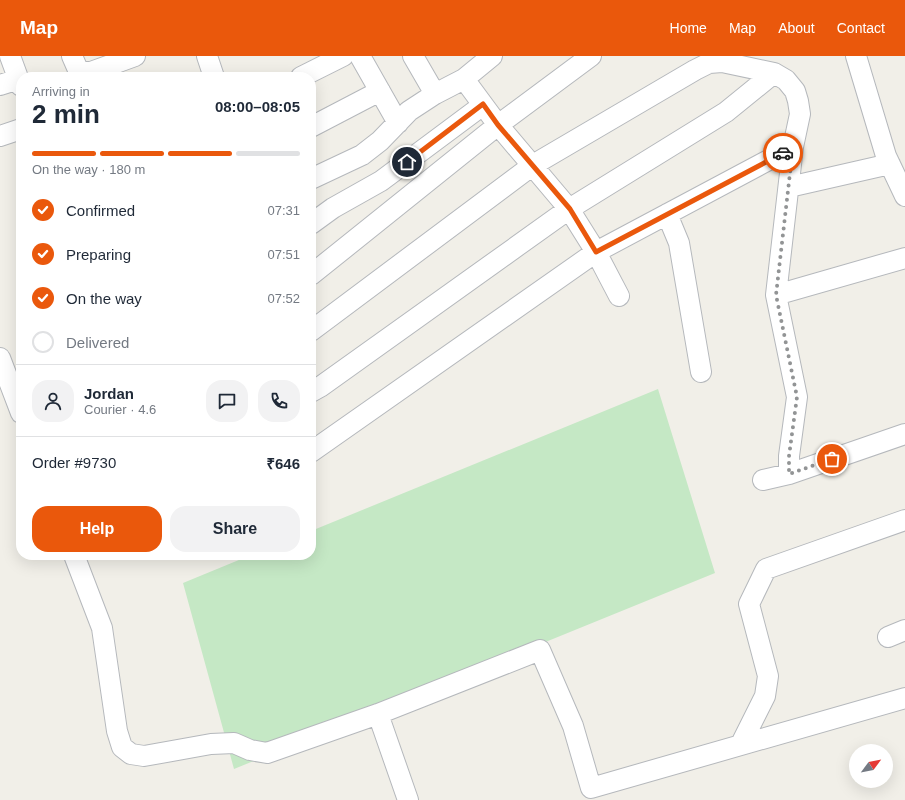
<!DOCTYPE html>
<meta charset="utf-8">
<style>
body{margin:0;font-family:Helvetica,sans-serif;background:#f2f2f3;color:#1f2937;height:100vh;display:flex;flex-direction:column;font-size:15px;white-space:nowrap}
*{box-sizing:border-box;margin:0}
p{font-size:13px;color:#747a83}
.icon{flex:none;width:22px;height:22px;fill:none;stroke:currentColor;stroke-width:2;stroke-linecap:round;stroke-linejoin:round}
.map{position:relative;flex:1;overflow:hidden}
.side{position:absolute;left:16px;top:16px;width:300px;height:488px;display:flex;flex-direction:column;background:#fff;border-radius:16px;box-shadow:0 4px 16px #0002}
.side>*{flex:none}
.needle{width:26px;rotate:58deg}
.fabs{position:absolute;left:849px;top:688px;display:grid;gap:8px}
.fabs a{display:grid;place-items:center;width:44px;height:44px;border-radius:50%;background:#fff;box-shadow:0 4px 16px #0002;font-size:20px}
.pin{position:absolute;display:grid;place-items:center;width:34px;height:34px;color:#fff;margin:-17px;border:2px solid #fff;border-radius:50%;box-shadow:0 1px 4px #0007}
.courier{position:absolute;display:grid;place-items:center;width:40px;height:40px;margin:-20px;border:3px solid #ea580c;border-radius:50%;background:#fff;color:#222;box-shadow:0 1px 5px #0007}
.headline em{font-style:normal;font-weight:600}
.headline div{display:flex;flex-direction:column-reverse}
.headline{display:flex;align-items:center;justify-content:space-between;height:68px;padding:0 16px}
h1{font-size:26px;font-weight:600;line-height:30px}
.bar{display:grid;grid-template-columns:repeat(4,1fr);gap:6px 4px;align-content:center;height:48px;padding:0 16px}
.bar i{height:5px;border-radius:3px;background:#e0e1e3}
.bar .on{background:#ea580c}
.bar p{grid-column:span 4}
.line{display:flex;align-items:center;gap:10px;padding:0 16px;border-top:1px solid #e0e1e3}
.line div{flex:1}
.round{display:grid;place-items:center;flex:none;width:42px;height:42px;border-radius:16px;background:#f2f2f3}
ol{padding:0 16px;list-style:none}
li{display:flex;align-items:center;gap:12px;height:44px}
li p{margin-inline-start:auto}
li .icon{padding:4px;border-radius:50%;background:#ea580c;color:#fff;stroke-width:4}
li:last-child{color:#747a83}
li i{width:22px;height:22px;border:2px solid #e0e1e3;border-radius:50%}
.action{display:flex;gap:8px;margin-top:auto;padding:8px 16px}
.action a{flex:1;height:46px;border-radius:16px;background:#ea580c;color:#fff;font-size:16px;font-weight:600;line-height:46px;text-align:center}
.action a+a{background:#f2f2f3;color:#1f2937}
header{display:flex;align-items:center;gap:24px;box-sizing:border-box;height:56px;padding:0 20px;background:#ea580c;color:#fff}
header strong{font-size:19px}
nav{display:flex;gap:22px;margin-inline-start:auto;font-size:14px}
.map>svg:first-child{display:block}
.green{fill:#c5e8c5}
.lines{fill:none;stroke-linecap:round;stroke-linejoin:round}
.minor-casing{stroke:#b5b8bc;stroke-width:22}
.minor{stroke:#fff;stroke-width:20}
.done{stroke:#929495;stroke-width:4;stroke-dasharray:0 7.2}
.route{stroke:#ea580c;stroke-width:5}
</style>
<header>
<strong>Map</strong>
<nav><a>Home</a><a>Map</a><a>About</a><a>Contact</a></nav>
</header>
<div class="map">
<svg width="905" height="744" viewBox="0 0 905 744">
<rect width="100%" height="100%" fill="#f1efe8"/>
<path class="green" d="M 658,333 L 715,517 L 234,713 L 183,527 L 251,499 L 311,499 L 311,475 Z"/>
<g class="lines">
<g class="minor-casing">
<path id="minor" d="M 10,0 L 21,30
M 72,0 L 79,16 L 91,16 L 135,0
M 207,0 L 214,21
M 360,0 L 398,67
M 413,0 L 435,38
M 856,0 L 886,100 L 905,140
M 301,21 L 343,0
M 464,23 L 498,69 L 569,153 L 596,196 L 619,240
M 0,29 L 19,23
M 311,71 L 380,35
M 0,80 L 21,73
M 311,123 L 362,99 L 380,85 L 409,55 L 435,38 L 464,23 L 492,0
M 789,131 L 890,108
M 667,158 L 679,187 L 701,316
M 311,168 L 333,152 L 381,125 L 483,49
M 311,219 L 498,69 L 591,0
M 776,239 L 905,202
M 311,275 L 533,109 L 695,14 L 709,7 L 722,6 L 774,17 L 786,24 L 795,35 L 798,45 L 800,58 L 793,91 L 776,239 L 797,341 L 789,400 L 789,418
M 0,302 L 21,357
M 311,336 L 320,331 L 569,153 L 726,56 L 774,17
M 311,396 L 596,196 L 793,91
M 763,424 L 789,418 L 905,378
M 74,499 L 102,572 L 117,675 L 122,691 L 131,698 L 144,700 L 211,688 L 234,687 L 250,694 L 267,697 L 378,658 L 540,594 L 573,670 L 591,732 L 905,642
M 888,581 L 905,574
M 378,658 L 408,744
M 741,688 L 765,640 L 768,620 L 749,548 L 766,513 L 905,464"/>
</g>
<use href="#minor" class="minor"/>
</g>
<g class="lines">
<path class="done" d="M 783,97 L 793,91 L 776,239 L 797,341 L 789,400 L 789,418 L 832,403"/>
<path class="route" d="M 407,106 L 483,48 L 498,69 L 570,153 L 596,196 L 783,97"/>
</g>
</svg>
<div class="fabs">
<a><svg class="needle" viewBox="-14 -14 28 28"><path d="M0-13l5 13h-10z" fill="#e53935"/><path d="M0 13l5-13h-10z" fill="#747a83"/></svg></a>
</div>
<div class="pin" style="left:832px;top:403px;background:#ea580c"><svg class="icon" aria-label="bag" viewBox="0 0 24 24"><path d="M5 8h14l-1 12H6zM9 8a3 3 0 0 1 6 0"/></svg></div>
<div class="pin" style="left:407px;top:106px;background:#1f2937"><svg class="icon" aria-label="home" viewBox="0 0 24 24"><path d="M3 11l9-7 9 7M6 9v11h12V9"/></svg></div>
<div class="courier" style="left:783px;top:97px"><svg class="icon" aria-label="car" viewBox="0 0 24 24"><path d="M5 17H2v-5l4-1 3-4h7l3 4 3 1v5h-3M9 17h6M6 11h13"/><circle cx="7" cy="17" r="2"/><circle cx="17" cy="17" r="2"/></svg></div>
<section class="side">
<div class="headline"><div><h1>2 min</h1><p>Arriving in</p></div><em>08:00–08:05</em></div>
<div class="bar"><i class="on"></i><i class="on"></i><i class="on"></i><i></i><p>On the way · 180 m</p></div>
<ol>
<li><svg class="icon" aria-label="check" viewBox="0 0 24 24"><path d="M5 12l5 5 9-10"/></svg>Confirmed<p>07:31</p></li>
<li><svg class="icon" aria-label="check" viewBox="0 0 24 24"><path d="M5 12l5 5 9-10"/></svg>Preparing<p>07:51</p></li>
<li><svg class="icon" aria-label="check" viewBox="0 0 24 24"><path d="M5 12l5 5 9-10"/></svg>On the way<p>07:52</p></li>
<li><i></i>Delivered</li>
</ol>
<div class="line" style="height:72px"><a class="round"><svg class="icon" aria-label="person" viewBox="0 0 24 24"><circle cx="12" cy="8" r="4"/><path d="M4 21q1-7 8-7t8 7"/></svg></a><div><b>Jordan</b><p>Courier · 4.6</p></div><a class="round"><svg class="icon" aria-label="chat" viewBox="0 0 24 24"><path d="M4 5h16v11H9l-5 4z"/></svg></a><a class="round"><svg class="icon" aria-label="phone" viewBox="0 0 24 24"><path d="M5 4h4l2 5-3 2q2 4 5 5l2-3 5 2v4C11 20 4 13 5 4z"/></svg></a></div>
<div class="line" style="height:52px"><div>Order #9730</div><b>₹646</b></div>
<div class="action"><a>Help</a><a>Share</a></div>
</section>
</div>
